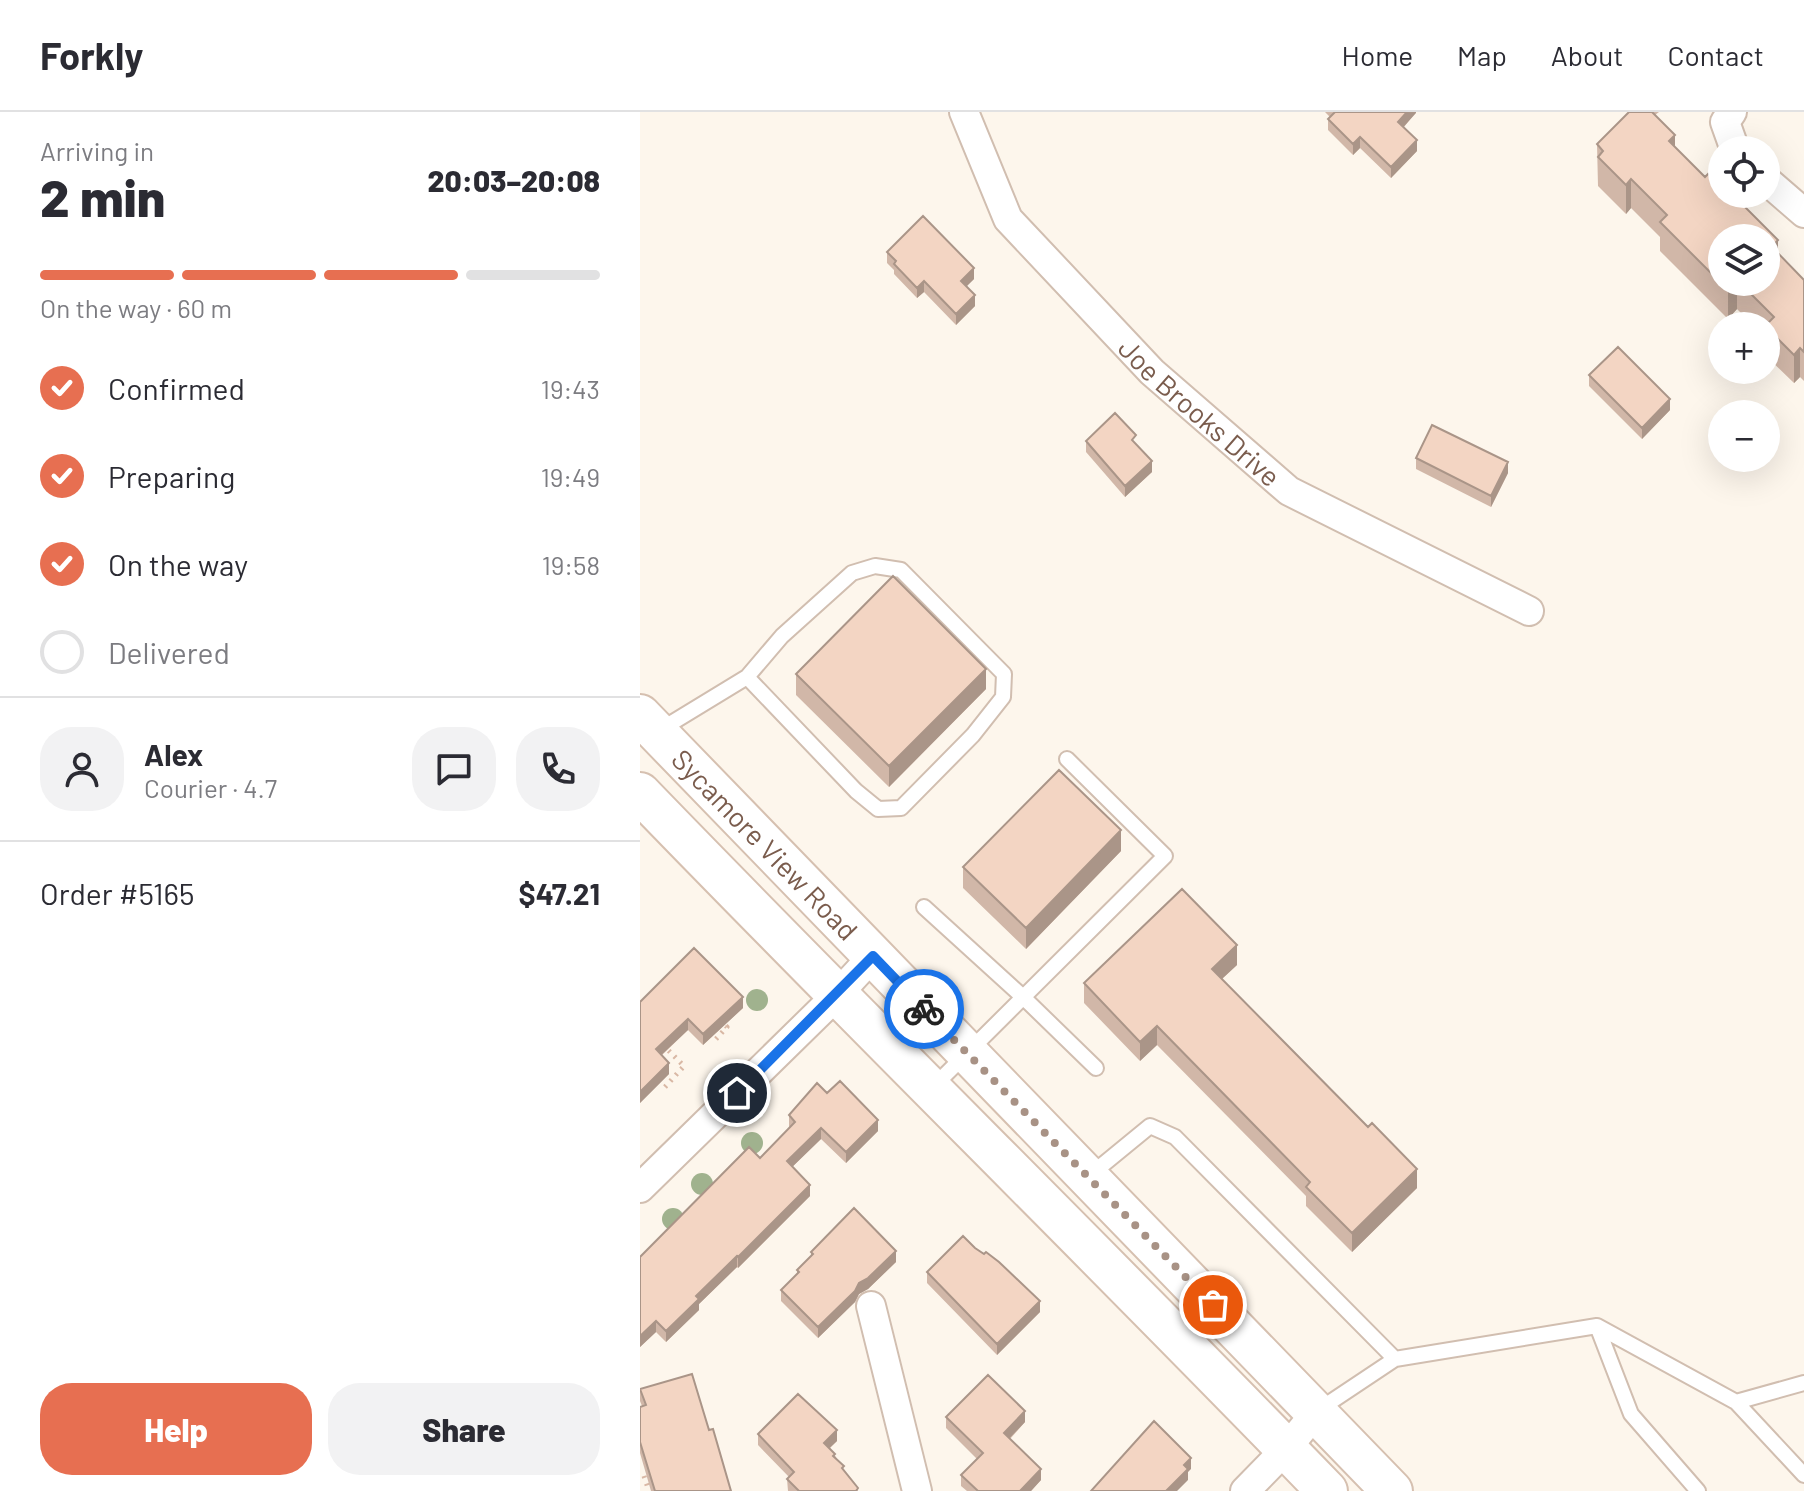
<!DOCTYPE html>
<meta charset="utf-8">
<style>
body{margin:0;font-family:Barlow,sans-serif;background:#f2f2f3;color:#2b2b33;height:100vh;display:flex;flex-direction:column;font-size:30px;white-space:nowrap}
*{box-sizing:border-box;margin:0}
p{font-size:26px;color:#7c7c81}
.icon{flex:none;width:44px;height:44px;fill:none;stroke:currentColor;stroke-width:2;stroke-linecap:round;stroke-linejoin:round}
.map{position:relative;flex:1;overflow:hidden}
.panel{display:flex;flex-direction:column;background:#fff;width:640px}
.panel>*{flex:none}
.tools{position:absolute;left:1068px;top:24px;display:grid;gap:16px}
.tools a{display:grid;place-items:center;width:72px;height:72px;border-radius:50%;background:#fff;box-shadow:0 8px 32px #0002;font-size:40px}
.pin{position:absolute;display:grid;place-items:center;width:68px;height:68px;color:#fff;margin:-34px;border:4px solid #fff;border-radius:50%;box-shadow:0 2px 8px #0007}
.courier{position:absolute;display:grid;place-items:center;width:80px;height:80px;margin:-40px;border:6px solid #1a73e8;border-radius:50%;background:#fff;color:#222;box-shadow:0 2px 10px #0007}
.summary em{font-style:normal;font-weight:800}
.summary div{display:flex;flex-direction:column-reverse}
.summary{display:flex;align-items:center;justify-content:space-between;height:136px;padding:0 40px}
h1{font-size:52px;font-weight:800;line-height:60px}
.bar{display:grid;grid-template-columns:repeat(4,1fr);gap:12px 8px;align-content:center;height:96px;padding:0 40px}
.bar i{height:10px;border-radius:6px;background:#e1e1e2}
.bar .active{background:#e76f51}
.bar p{grid-column:span 4}
.line{display:flex;align-items:center;gap:20px;padding:0 40px;border-top:2px solid #e1e1e2}
.line div{flex:1}
.round{display:grid;place-items:center;flex:none;width:84px;height:84px;border-radius:32px;background:#f2f2f3}
ol{padding:0 40px;list-style:none}
li{display:flex;align-items:center;gap:24px;height:88px}
li p{margin-inline-start:auto}
li .icon{padding:8px;border-radius:50%;background:#e76f51;color:#fff;stroke-width:4}
li:last-child{color:#7c7c81}
li i{width:44px;height:44px;border:4px solid #e1e1e2;border-radius:50%}
.action{display:flex;gap:16px;margin-top:auto;padding:16px 40px}
.action a{flex:1;height:92px;border-radius:32px;background:#e76f51;color:#fff;font-size:32px;font-weight:800;line-height:92px;text-align:center}
.action a+a{background:#f2f2f3;color:#2b2b33}
header{display:flex;align-items:center;gap:48px;box-sizing:border-box;height:112px;padding:0 40px;background:#fff;border-bottom:2px solid #e1e1e2}
header strong{font-size:38px}
nav{display:flex;gap:44px;margin-inline-start:auto;font-size:28px}
main{display:flex;flex:1;min-height:0}
.map>svg:first-child{display:block}
.lines{fill:none;stroke-linecap:round;stroke-linejoin:round}
.service-casing{stroke:#d1beb0;stroke-width:18}
.minor-casing{stroke:#d1beb0;stroke-width:32}
.secondary-casing{stroke:#d6c0b0;stroke-width:44}
.path{stroke:#d9b8a5;stroke-width:5;stroke-dasharray:2 6;stroke-linecap:butt}
.service{stroke:#fff;stroke-width:14}
.minor{stroke:#fff;stroke-width:28}
.secondary{stroke:#fff;stroke-width:40}
.tree{fill:#a0b28e}
.wall{fill:#d1b7a8;fill-rule:evenodd}
.shaded-wall{fill:#aa9588}
.building{fill:#f3d5c3;stroke:#aa9588;stroke-width:2}
.done{stroke:#a89285;stroke-width:8;stroke-dasharray:0 14.4}
.route{stroke:#1a73e8;stroke-width:10}
.labels{text-anchor:middle;dominant-baseline:central;stroke-width:6;stroke-linejoin:round;paint-order:stroke}
.street-label{font-size:28px;fill:#7a5c4d;stroke:#fffaf3}
</style>
<header>
<strong>Forkly</strong>
<nav><a>Home</a><a>Map</a><a>About</a><a>Contact</a></nav>
</header>
<main>
<section class="panel">
<div class="summary"><div><h1>2 min</h1><p>Arriving in</p></div><em>20:03–20:08</em></div>
<div class="bar"><i class="active"></i><i class="active"></i><i class="active"></i><i></i><p>On the way · 60 m</p></div>
<ol>
<li><svg class="icon" aria-label="check" viewBox="0 0 24 24"><path d="M5 12l5 5 9-10"/></svg>Confirmed<p>19:43</p></li>
<li><svg class="icon" aria-label="check" viewBox="0 0 24 24"><path d="M5 12l5 5 9-10"/></svg>Preparing<p>19:49</p></li>
<li><svg class="icon" aria-label="check" viewBox="0 0 24 24"><path d="M5 12l5 5 9-10"/></svg>On the way<p>19:58</p></li>
<li><i></i>Delivered</li>
</ol>
<div class="line" style="height:144px"><a class="round"><svg class="icon" aria-label="person" viewBox="0 0 24 24"><circle cx="12" cy="8" r="4"/><path d="M4 21q1-7 8-7t8 7"/></svg></a><div><b>Alex</b><p>Courier · 4.7</p></div><a class="round"><svg class="icon" aria-label="chat" viewBox="0 0 24 24"><path d="M4 5h16v11H9l-5 4z"/></svg></a><a class="round"><svg class="icon" aria-label="phone" viewBox="0 0 24 24"><path d="M5 4h4l2 5-3 2q2 4 5 5l2-3 5 2v4C11 20 4 13 5 4z"/></svg></a></div>
<div class="line" style="height:104px"><div>Order #5165</div><b>$47.21</b></div>
<div class="action"><a>Help</a><a>Share</a></div>
</section>
<div class="map">
<svg width="1164" height="1379" viewBox="0 0 1164 1379">
<rect width="100%" height="100%" fill="#fdf6ec"/>
<g class="lines">
<g class="service-casing">
<path id="service" d="M 20,618 L 107,565 L 142,524 L 212,461 L 235,454 L 261,458 L 364,562 L 363,585 L 333,623 L 261,696 L 238,697 L 216,679 L 107,565
M 284,795 L 383,885 L 456,956
M 291,977 L 525,744 L 427,647
M 449,1064 L 510,1014 L 535,1025 L 755,1247
M 957,1214 L 991,1302 L 1058,1379
M 1096,1290 L 1164,1363
M 677,1299 L 755,1247 L 957,1214 L 1096,1290 L 1164,1271"/>
</g>
<g class="minor-casing">
<g id="minor">
<path id="s1" d="M 324,0 L 368,107 L 512,260 L 649,379 L 889,499"/>
<path d="M 1092,0 L 1085,10 L 1095,38"/>
<path d="M 1126,68 L 1164,101"/>
<path d="M 0,1076 L 196,884 L 233,844"/>
<path d="M 231,1194 L 277,1379"/>
<path d="M 605,1379 L 646,1337 L 677,1299"/>
</g>
</g>
<g class="secondary-casing">
<g id="secondary">
<path id="s2" d="M 0,603 L 752,1379"/>
<path d="M 0,681 C 227,916 460,1144 687,1379"/>
</g>
</g>
<path class="path" d="M 76,927 L 87,915 L 81,909
M 25,975 L 44,954 L 26,936
M 4,1364 L 9,1379"/>
<use href="#service" class="service"/>
<use href="#minor" class="minor"/>
<use href="#secondary" class="secondary"/>
</g>
<g class="tree">
<circle cx="117" cy="888" r="11"/>
<circle cx="112" cy="1031" r="11"/>
<circle cx="62" cy="1072" r="11"/>
<circle cx="33" cy="1107" r="11"/>
</g>
<path class="wall" d="M 685,0 L 776,0 L 764,15 L 777,39 L 751,66 L 720,36 L 713,43 L 688,18 L 688,7 L 690,5 Z
M 989,0 L 1019,0 L 1015,3 L 1035,35 L 1164,168 L 1164,269 L 1160,265 L 1154,271 L 1126,244 L 1126,214 L 1114,214 L 1097,197 L 1088,207 L 1020,139 L 1020,125 L 991,96 L 986,102 L 958,74 L 957,32 ZM 1082,126 L 1126,170 L 1082,170 Z
M 247,140 L 334,167 L 326,174 L 335,194 L 316,213 L 284,180 L 277,186 L 254,162 L 254,158 L 247,151 Z
M 949,263 L 1030,298 L 1002,327 L 949,274 Z
M 446,329 L 496,333 L 512,360 L 485,385 L 446,340 Z
M 776,346 L 868,361 L 851,395 L 776,357 Z
M 156,562 L 346,577 L 249,675 L 156,583 Z
M 481,739 L 386,837 L 323,776 L 323,755 Z
M 597,853 L 582,867 L 777,1076 L 712,1140 L 666,1094 L 666,1084 L 517,933 L 500,949 L 444,891 L 444,871 Z
M 0,890 L 103,896 L 63,933 L 48,918 L 22,943 L 29,962 L 0,991 Z
M 187,981 L 238,1019 L 206,1051 L 181,1027 L 152,1055 L 170,1084 L 98,1156 L 97,1155 L 59,1192 L 59,1198 L 26,1230 L 16,1220 L 0,1235 L 0,1145 L 120,1046 L 150,1016 L 149,1014 L 149,1003 Z
M 171,1140 L 256,1150 L 228,1177 L 219,1182 L 215,1190 L 178,1226 L 141,1189 L 141,1178 L 157,1163 L 157,1158 L 171,1144 Z
M 287,1160 L 400,1200 L 357,1243 L 287,1171 Z
M 0,1277 L 69,1318 L 91,1379 L 11,1379 L 0,1341 L 0,1295 L 2,1294 L 0,1289 Z
M 306,1305 L 385,1310 L 370,1327 L 401,1368 L 391,1379 L 327,1379 L 321,1374 L 321,1363 L 337,1347 L 306,1316 Z
M 118,1322 L 197,1329 L 190,1336 L 218,1379 L 148,1379 L 147,1367 L 149,1365 L 118,1333 Z"/>
<path class="shaded-wall" d="M 767,0 L 776,0 L 776,1 L 758,21 L 758,10 Z
M 1035,23 L 1035,52 L 1029,29 Z
M 720,25 L 720,36 L 713,43 L 713,32 Z
M 777,28 L 777,39 L 751,66 L 751,55 Z
M 991,67 L 991,96 L 986,102 L 986,73 Z
M 1138,128 L 1138,157 L 1132,135 Z
M 334,156 L 334,167 L 321,180 L 321,169 Z
M 284,169 L 284,180 L 277,186 L 277,176 Z
M 1095,170 L 1097,170 L 1097,197 L 1088,207 L 1088,178 Z
M 335,183 L 335,194 L 316,213 L 316,202 Z
M 1160,236 L 1160,265 L 1154,271 L 1154,243 Z
M 1030,287 L 1030,298 L 1002,327 L 1002,316 Z
M 512,349 L 512,360 L 485,385 L 485,374 Z
M 868,350 L 868,361 L 851,395 L 851,384 Z
M 346,557 L 346,577 L 249,675 L 249,654 Z
M 481,718 L 481,739 L 386,837 L 386,816 Z
M 597,833 L 597,853 L 572,876 L 572,857 Z
M 103,885 L 103,896 L 63,933 L 63,922 Z
M 48,907 L 48,918 L 16,948 L 16,937 Z
M 517,914 L 517,933 L 500,949 L 500,930 Z
M 29,951 L 29,962 L 0,991 L 0,980 Z
M 238,1008 L 238,1019 L 206,1051 L 206,1040 Z
M 181,1016 L 181,1027 L 147,1060 L 147,1049 Z
M 777,1057 L 777,1076 L 712,1140 L 712,1121 Z
M 170,1073 L 170,1084 L 98,1156 L 98,1145 Z
M 256,1139 L 256,1150 L 228,1177 L 219,1182 L 215,1190 L 178,1226 L 178,1215 L 219,1171 Z
M 97,1144 L 97,1155 L 59,1192 L 59,1198 L 26,1230 L 26,1219 L 56,1184 Z
M 400,1189 L 400,1200 L 357,1243 L 357,1232 Z
M 16,1209 L 16,1220 L 0,1235 L 0,1224 Z
M 385,1299 L 385,1310 L 364,1332 L 364,1321 Z
M 197,1318 L 197,1329 L 184,1341 L 184,1331 Z
M 551,1346 L 551,1357 L 548,1360 L 548,1368 L 537,1379 L 526,1379 L 544,1353 Z
M 401,1357 L 401,1368 L 391,1379 L 380,1379 Z"/>
<path class="building" d="M 695,0 L 767,0 L 758,10 L 777,28 L 751,55 L 720,25 L 713,32 L 688,7 Z
M 989,0 L 1012,0 L 1035,23 L 1029,29 L 1065,65 L 1070,60 L 1082,72 L 1082,82 L 1092,82 L 1138,128 L 1132,135 L 1164,168 L 1164,240 L 1160,236 L 1154,243 L 1125,214 L 1134,205 L 1099,170 L 1126,170 L 1126,126 L 1082,126 L 1082,170 L 1095,170 L 1088,178 L 1020,110 L 1027,103 L 991,67 L 986,73 L 958,45 L 963,39 L 957,32 Z
M 283,104 L 334,156 L 321,169 L 335,183 L 316,202 L 284,169 L 277,176 L 254,152 L 256,149 L 247,140 Z
M 978,235 L 1030,287 L 1002,316 L 949,263 Z
M 475,301 L 496,323 L 492,328 L 512,349 L 485,374 L 446,329 Z
M 792,313 L 868,350 L 851,384 L 776,346 Z
M 253,464 L 346,557 L 249,654 L 156,562 Z
M 419,658 L 481,718 L 386,816 L 323,755 Z
M 542,777 L 597,833 L 572,857 L 728,1015 L 732,1011 L 777,1057 L 712,1121 L 666,1075 L 670,1070 L 517,914 L 500,930 L 444,871 Z
M 54,836 L 103,885 L 63,922 L 48,907 L 16,937 L 29,951 L 0,980 L 0,890 Z
M 200,969 L 238,1008 L 206,1040 L 181,1016 L 147,1049 L 170,1073 L 98,1145 L 97,1144 L 56,1184 L 59,1187 L 26,1219 L 16,1209 L 0,1224 L 0,1145 L 109,1035 L 120,1046 L 122,1044 L 155,1010 L 149,1003 L 177,971 L 187,981 Z
M 214,1096 L 256,1139 L 228,1166 L 219,1171 L 215,1179 L 178,1215 L 141,1178 L 159,1160 L 157,1158 L 173,1142 L 171,1140 Z
M 323,1124 L 335,1136 L 344,1142 L 346,1140 L 359,1150 L 400,1189 L 357,1232 L 287,1160 Z
M 52,1262 L 69,1318 L 73,1317 L 91,1379 L 15,1379 L 0,1330 L 0,1295 L 6,1293 L 0,1277 Z
M 348,1263 L 385,1299 L 364,1321 L 401,1357 L 380,1379 L 338,1379 L 321,1363 L 343,1341 L 306,1305 Z
M 158,1282 L 197,1318 L 184,1331 L 195,1342 L 193,1344 L 204,1354 L 202,1356 L 218,1376 L 216,1379 L 159,1379 L 147,1367 L 154,1360 L 118,1322 Z
M 514,1309 L 551,1346 L 544,1353 L 548,1357 L 526,1379 L 451,1379 Z"/>
<g class="lines">
<path class="done" d="M 284,897 L 573,1193"/>
<path class="route" d="M 97,981 L 233,844 L 284,897"/>
</g>
<g class="labels">
<g class="street-label">
<text stroke="none"><textPath href="#s1" startOffset="388">Joe Brooks Drive</textPath></text>
<text stroke="none"><textPath href="#s2" startOffset="180">Sycamore View Road</textPath></text>
</g>
</g>
</svg>
<div class="tools">
<a><svg class="icon" aria-label="locate" viewBox="0 0 24 24"><circle cx="12" cy="12" r="6"/><path d="M12 2v4M12 18v4M2 12h4M18 12h4"/></svg></a>
<a><svg class="icon" aria-label="layers" viewBox="0 0 24 24"><path d="M12 4l9 5-9 5-9-5zM3 14l9 5 9-5"/></svg></a>
<a>+</a>
<a>−</a>
</div>
<div class="pin" style="left:573px;top:1193px;background:#ea580c"><svg class="icon" aria-label="bag" viewBox="0 0 24 24"><path d="M5 8h14l-1 12H6zM9 8a3 3 0 0 1 6 0"/></svg></div>
<div class="pin" style="left:97px;top:981px;background:#1f2937"><svg class="icon" aria-label="home" viewBox="0 0 24 24"><path d="M3 11l9-7 9 7M6 9v11h12V9"/></svg></div>
<div class="courier" style="left:284px;top:897px"><svg class="icon" aria-label="bike" viewBox="0 0 24 24"><circle cx="6" cy="16" r="4"/><circle cx="18" cy="16" r="4"/><path d="M6 16l4-8h5l3 8M10 8l3 8H6M13 5h3"/></svg></div>
</div>
</main>
